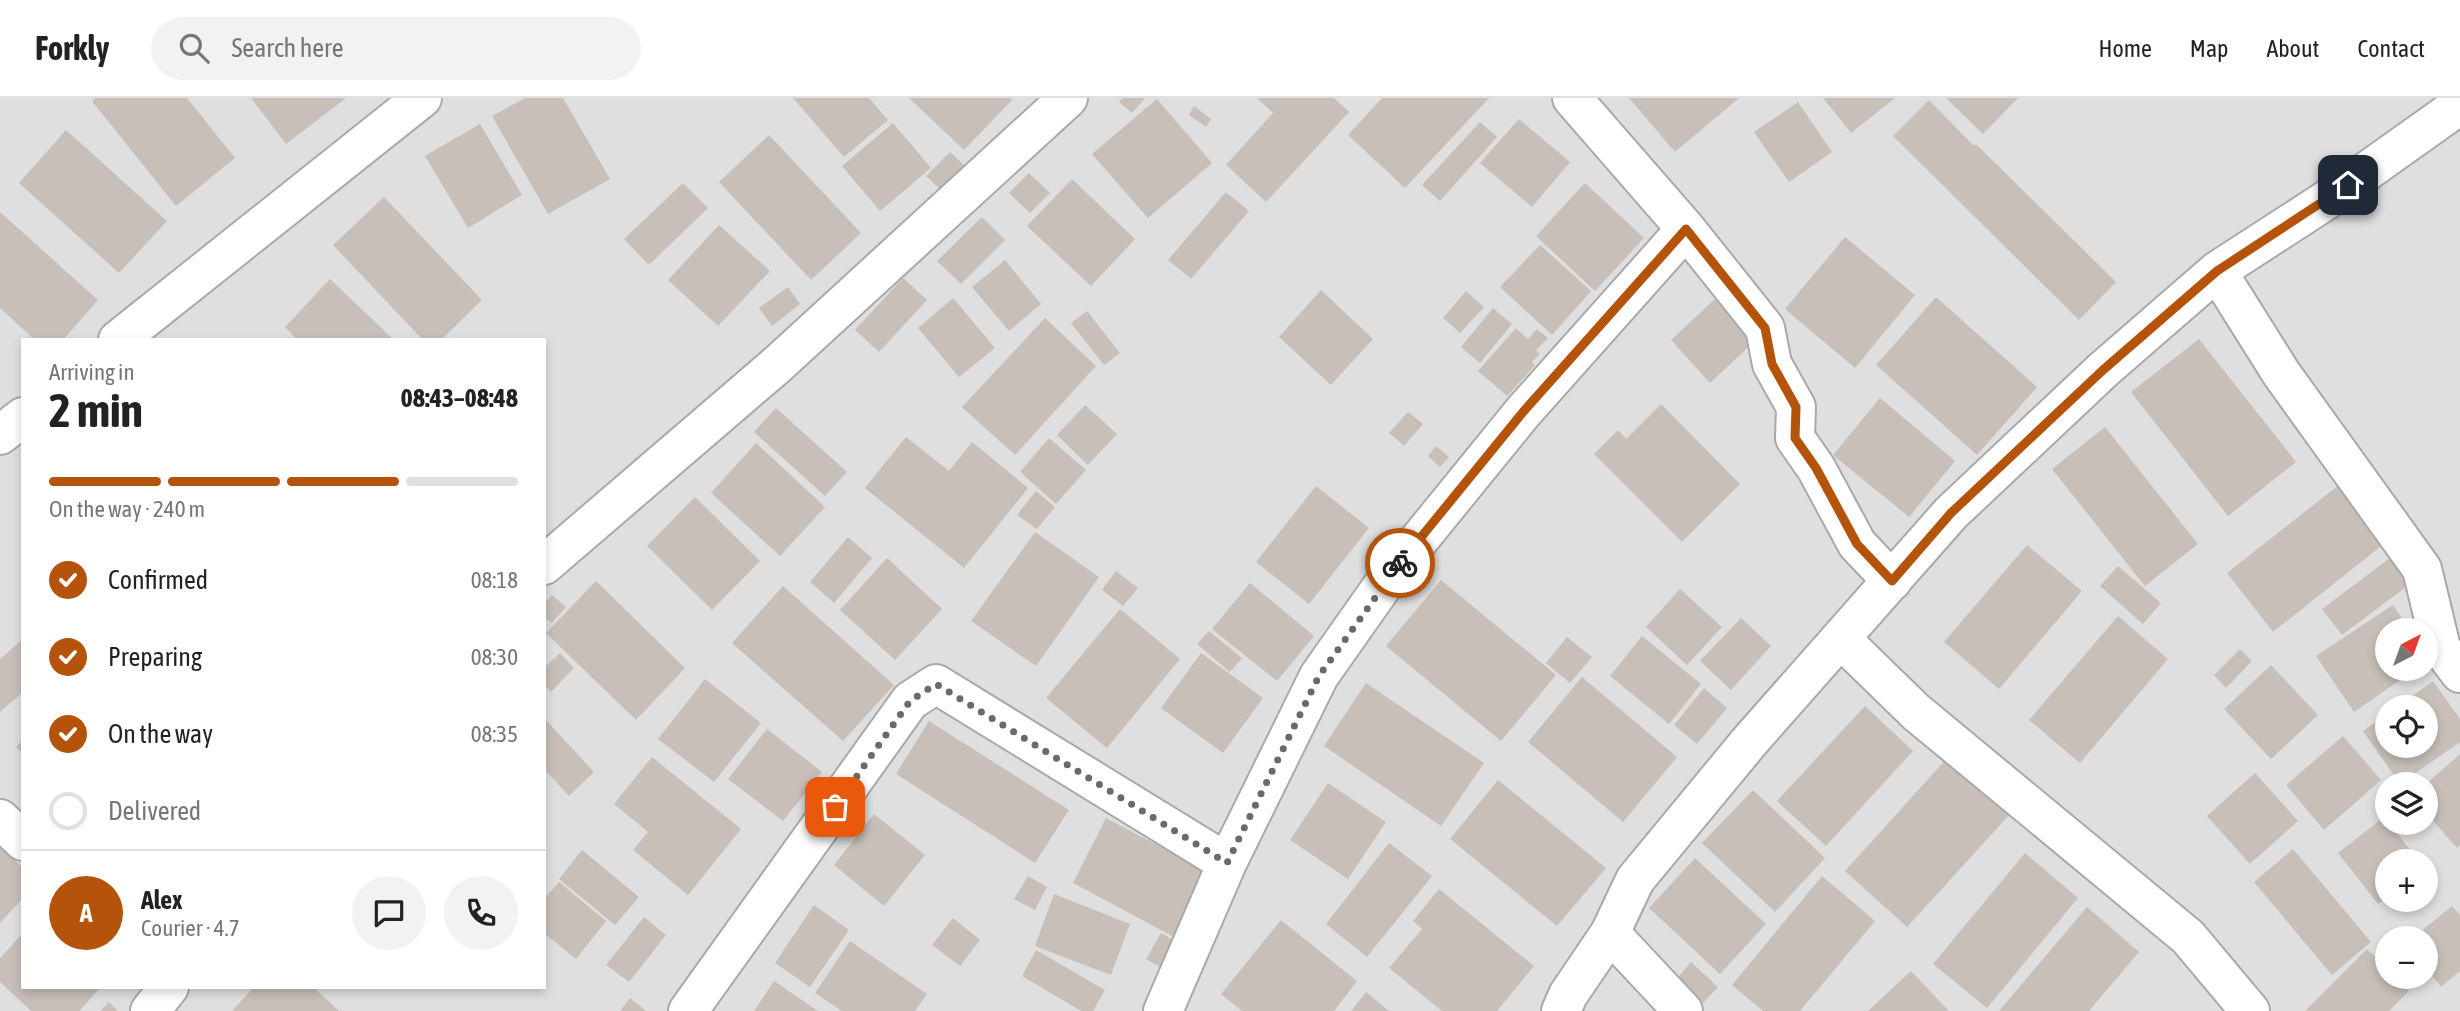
<!DOCTYPE html>
<meta charset="utf-8">
<style>
body{margin:0;font-family:"Asap Condensed",sans-serif;background:#f2f2f2;color:#222;height:100vh;display:flex;flex-direction:column;font-size:26px;white-space:nowrap}
*{box-sizing:border-box;margin:0}
p{font-size:23px;color:#767676}
.icon{flex:none;width:38px;height:38px;fill:none;stroke:currentColor;stroke-width:2;stroke-linecap:round;stroke-linejoin:round}
.map{position:relative;flex:1;overflow:hidden}
.drawer{position:absolute;left:21px;top:240px;width:525px;height:651px;display:flex;flex-direction:column;background:#fff;border-radius:0px;box-shadow:0 4px 10px #0003}
.drawer>*{flex:none}
.needle{width:46px;rotate:41deg}
.controls{position:absolute;left:2375px;top:520px;display:grid;gap:14px}
.controls a{display:grid;place-items:center;width:63px;height:63px;border-radius:50%;background:#fff;box-shadow:0 4px 10px #0003;font-size:35px}
.pin{position:absolute;display:grid;place-items:center;width:60px;height:60px;color:#fff;margin:-30px;border-radius:14px;box-shadow:0 4px 10px #0006}
.courier{position:absolute;display:grid;place-items:center;width:70px;height:70px;margin:-35px;border:5px solid #b45309;border-radius:50%;background:#fff;color:#222;box-shadow:0 2px 9px #0007}
.overview em{font-style:normal;font-weight:700}
.overview div{display:flex;flex-direction:column-reverse}
.overview{display:flex;align-items:center;justify-content:space-between;height:119px;padding:0 28px}
h1{font-size:46px;font-weight:700;line-height:52px}
.bar{display:grid;grid-template-columns:repeat(4,1fr);gap:10px 7px;align-content:center;height:84px;padding:0 28px}
.bar i{height:9px;border-radius:5px;background:#e0e0e0}
.bar .on{background:#b45309}
.bar p{grid-column:span 4}
.line{display:flex;align-items:center;gap:18px;padding:0 28px;border-top:2px solid #e0e0e0}
.line div{flex:1}
.round{display:grid;place-items:center;flex:none;width:74px;height:74px;border-radius:37px;background:#f2f2f2}
ol{padding:0 28px;list-style:none}
li{display:flex;align-items:center;gap:21px;height:77px}
li p{margin-inline-start:auto}
li .icon{padding:7px;border-radius:50%;background:#b45309;color:#fff;stroke-width:4}
li:last-child{color:#767676}
li i{width:38px;height:38px;border:4px solid #e0e0e0;border-radius:50%}
header{display:flex;align-items:center;gap:42px;box-sizing:border-box;height:98px;padding:0 35px;background:#fff;border-bottom:2px solid #e0e0e0}
header strong{font-size:33px}
nav{display:flex;gap:38px;margin-inline-start:auto;font-size:24px}
.search{width:490px;height:63px;background:#f2f2f2;display:flex;align-items:center;gap:18px;box-sizing:border-box;padding:0 24px;border-radius:38px;color:#767676;font-size:26px}
.map>svg:first-child{display:block}
.residential{fill:#e0dfdf;fill-rule:evenodd}
.building{fill:#c7bfb8}
.lines{fill:none;stroke-linecap:round;stroke-linejoin:round}
.minor-casing{stroke:#a9a9a9;stroke-width:42}
.minor{stroke:#fff;stroke-width:38}
.done{stroke:#6b6a68;stroke-width:7;stroke-dasharray:0 12.6}
.route{stroke:#b45309;stroke-width:9}
</style>
<header>
<strong>Forkly</strong>
<div class="search"><svg class="icon" aria-label="search" viewBox="0 0 24 24"><circle cx="10" cy="10" r="6"/><path d="M15 15l6 6"/></svg>Search here</div>
<nav><a>Home</a><a>Map</a><a>About</a><a>Contact</a></nav>
</header>
<div class="map">
<svg width="2460" height="913" viewBox="0 0 2460 913">
<rect width="100%" height="100%" fill="#f2efe9"/>
<path class="residential" d="M 0,0 L 2460,0 L 2460,913 L 0,913 ZM 23,242 L 544,242 L 544,889 L 23,889 ZM 2387,532 L 2426,532 L 2426,570 L 2387,570 ZM 2387,609 L 2426,609 L 2426,648 L 2387,648 ZM 2387,686 L 2426,686 L 2426,724 L 2387,724 ZM 2387,763 L 2426,763 L 2426,802 L 2387,802 ZM 2387,840 L 2426,840 L 2426,878 L 2387,878 Z"/>
<path class="building" d="M 95,0 L 187,0 L 235,60 L 176,108 L 92,3 Z
M 251,0 L 346,0 L 286,46 Z
M 525,0 L 563,0 L 610,81 L 548,116 L 492,18 Z
M 793,0 L 869,0 L 888,22 L 844,59 Z
M 909,0 L 1010,0 L 1012,2 L 964,52 Z
M 1123,0 L 1145,0 L 1132,15 L 1119,4 Z
M 1257,0 L 1334,0 L 1349,14 L 1266,104 L 1226,67 L 1273,15 Z
M 1382,0 L 1489,0 L 1405,90 L 1348,37 Z
M 1629,0 L 1739,0 L 1675,54 Z
M 1823,0 L 1895,0 L 1851,35 Z
M 1946,0 L 2018,0 L 1983,36 Z
M 1157,1 L 1212,65 L 1148,120 L 1092,56 Z
M 1929,2 L 1974,48 L 1976,46 L 2116,184 L 2079,222 L 1893,38 Z
M 1798,4 L 1832,54 L 1789,84 L 1754,34 Z
M 1194,8 L 1211,21 L 1206,29 L 1189,17 Z
M 1519,21 L 1570,64 L 1532,109 L 1480,65 Z
M 1480,24 L 1497,39 L 1440,103 L 1422,87 Z
M 893,25 L 931,70 L 880,113 L 842,68 Z
M 480,26 L 522,97 L 468,130 L 425,58 Z
M 66,32 L 167,123 L 119,175 L 19,85 Z
M 769,37 L 861,135 L 811,182 L 719,84 Z
M 950,54 L 967,70 L 943,94 L 926,78 Z
M 1029,75 L 1050,95 L 1030,115 L 1009,95 Z
M 1072,81 L 1135,141 L 1091,188 L 1027,128 Z
M 683,85 L 708,110 L 649,167 L 624,141 Z
M 1585,85 L 1644,140 L 1595,193 L 1536,138 Z
M 1226,94 L 1249,113 L 1191,181 L 1168,162 Z
M 384,99 L 482,202 L 441,242 L 423,242 L 333,147 Z
M 0,114 L 98,202 L 63,242 L 35,242 L 0,210 Z
M 982,119 L 1005,142 L 961,186 L 937,163 Z
M 719,127 L 770,173 L 718,228 L 668,182 Z
M 1845,139 L 1915,197 L 1855,270 L 1785,211 Z
M 1540,147 L 1591,193 L 1552,237 L 1500,189 Z
M 1005,162 L 1041,206 L 1009,233 L 972,189 Z
M 903,180 L 927,202 L 879,254 L 855,232 Z
M 330,181 L 394,242 L 297,242 L 285,229 Z
M 788,189 L 800,206 L 772,228 L 759,210 Z
M 1321,192 L 1373,241 L 1331,287 L 1279,239 Z
M 1466,193 L 1484,209 L 1460,235 L 1443,220 Z
M 1719,197 L 1758,240 L 1710,285 L 1671,242 Z
M 1936,199 L 2037,289 L 1977,357 L 1876,267 Z
M 953,200 L 995,250 L 959,279 L 918,230 Z
M 1493,210 L 1512,226 L 1480,265 L 1461,249 Z
M 1087,213 L 1120,255 L 1104,267 L 1071,225 Z
M 1045,220 L 1096,268 L 1015,357 L 962,309 Z
M 1516,230 L 1528,241 L 1537,231 L 1548,240 L 1536,252 L 1540,256 L 1532,264 L 1535,267 L 1507,298 L 1478,273 Z
M 2199,241 L 2296,364 L 2228,418 L 2131,294 Z
M 1880,300 L 1955,363 L 1909,419 L 1833,357 Z
M 1661,306 L 1740,386 L 1682,444 L 1594,356 L 1618,332 L 1626,341 Z
M 1085,307 L 1117,336 L 1088,367 L 1057,337 Z
M 776,310 L 847,374 L 825,398 L 754,334 Z
M 1408,314 L 1423,326 L 1404,348 L 1389,335 Z
M 2105,329 L 2198,446 L 2145,488 L 2052,371 Z
M 906,339 L 949,373 L 972,344 L 1028,390 L 964,470 L 865,390 Z
M 1049,340 L 1086,372 L 1056,406 L 1020,374 Z
M 756,345 L 825,409 L 780,458 L 711,395 Z
M 1436,348 L 1449,359 L 1440,369 L 1428,358 Z
M 2344,383 L 2390,441 L 2273,534 L 2227,475 Z
M 1316,388 L 1369,430 L 1309,506 L 1256,464 Z
M 1036,393 L 1055,409 L 1037,431 L 1017,417 Z
M 695,399 L 760,463 L 712,512 L 647,448 Z
M 1035,434 L 1099,479 L 1036,568 L 971,523 Z
M 848,439 L 872,460 L 834,505 L 810,484 Z
M 2027,447 L 2082,493 L 1999,591 L 1944,544 Z
M 2394,457 L 2414,483 L 2342,537 L 2322,511 Z
M 887,460 L 942,511 L 895,562 L 840,512 Z
M 2118,468 L 2161,505 L 2143,526 L 2100,488 Z
M 1116,473 L 1138,490 L 1123,508 L 1102,492 Z
M 1441,482 L 1556,577 L 1501,643 L 1386,548 Z
M 596,483 L 685,570 L 636,622 L 546,535 Z
M 1250,485 L 1314,538 L 1277,583 L 1212,531 Z
M 783,488 L 894,587 L 843,643 L 732,545 Z
M 1680,491 L 1722,529 L 1687,567 L 1646,529 Z
M 552,497 L 566,509 L 552,525 L 544,519 L 544,506 Z
M 2393,507 L 2410,532 L 2387,532 L 2387,570 L 2418,570 L 2354,614 L 2316,558 Z
M 1120,511 L 1180,561 L 1107,650 L 1046,600 Z
M 2118,518 L 2168,561 L 2080,665 L 2029,622 Z
M 1741,520 L 1771,548 L 1731,592 L 1700,563 Z
M 1209,533 L 1242,560 L 1230,574 L 1197,546 Z
M 1642,538 L 1701,586 L 1669,626 L 1610,578 Z
M 1567,539 L 1592,559 L 1570,585 L 1546,565 Z
M 23,541 L 23,594 L 0,614 L 0,561 Z
M 2240,551 L 2252,563 L 2226,590 L 2214,577 Z
M 560,555 L 574,570 L 551,594 L 544,587 L 544,570 Z
M 1201,555 L 1263,600 L 1223,655 L 1161,610 Z
M 2271,567 L 2318,617 L 2271,661 L 2224,611 Z
M 1582,579 L 1677,659 L 1623,724 L 1528,644 Z
M 705,581 L 761,625 L 714,684 L 658,641 Z
M 2433,583 L 2460,621 L 2460,644 L 2400,686 L 2363,633 L 2387,616 L 2387,648 L 2426,648 L 2426,609 L 2397,609 Z
M 1366,585 L 1484,665 L 1441,728 L 1324,648 Z
M 1704,590 L 1727,610 L 1697,646 L 1674,627 Z
M 1865,608 L 1913,653 L 1826,748 L 1777,703 Z
M 544,620 L 594,674 L 569,698 L 544,671 Z
M 929,623 L 1069,712 L 1035,765 L 896,676 Z
M 767,631 L 822,674 L 783,723 L 728,681 Z
M 2343,638 L 2381,682 L 2324,732 L 2286,687 Z
M 23,642 L 23,656 L 16,649 Z
M 2460,656 L 2460,747 L 2457,750 L 2426,715 L 2426,686 Z
M 1949,658 L 2011,715 L 1907,829 L 1845,773 Z
M 652,659 L 741,731 L 688,797 L 633,752 L 648,734 L 614,706 Z
M 2255,675 L 2298,723 L 2250,766 L 2207,718 Z
M 1498,682 L 1606,770 L 1557,828 L 1450,741 Z
M 1328,685 L 1386,724 L 1348,781 L 1290,742 Z
M 1753,692 L 1825,760 L 1775,814 L 1702,745 Z
M 874,716 L 925,757 L 884,808 L 834,767 Z
M 2384,719 L 2419,763 L 2387,763 L 2387,799 L 2378,806 L 2338,755 Z
M 1106,720 L 1212,776 L 1178,841 L 1073,785 Z
M 1389,745 L 1432,778 L 1367,859 L 1326,826 Z
M 0,748 L 23,770 L 23,800 L 0,825 Z
M 2293,751 L 2371,844 L 2332,877 L 2254,784 Z
M 582,752 L 639,799 L 615,827 L 559,781 Z
M 2025,755 L 2078,800 L 1987,910 L 1933,866 Z
M 1695,760 L 1766,826 L 1720,876 L 1649,810 Z
M 1028,778 L 1047,789 L 1035,812 L 1014,801 Z
M 1822,778 L 1875,823 L 1800,913 L 1763,913 L 1732,887 Z
M 559,784 L 606,823 L 576,861 L 544,835 L 544,801 Z
M 1439,791 L 1534,868 L 1497,913 L 1442,913 L 1389,870 L 1422,831 L 1413,823 Z
M 1054,796 L 1130,826 L 1111,877 L 1035,848 Z
M 814,807 L 849,832 L 810,889 L 775,865 Z
M 2452,808 L 2460,817 L 2460,873 L 2441,889 L 2426,870 L 2426,840 L 2413,840 Z
M 2087,809 L 2139,854 L 2089,913 L 1999,913 Z
M 644,819 L 666,837 L 629,884 L 606,867 Z
M 953,820 L 980,842 L 960,868 L 932,847 Z
M 1281,822 L 1357,883 L 1334,913 L 1242,913 L 1221,896 Z
M 23,835 L 23,889 L 101,889 L 79,913 L 31,913 L 0,884 L 0,860 Z
M 1161,835 L 1180,846 L 1165,872 L 1146,861 Z
M 850,843 L 927,896 L 915,913 L 842,913 L 815,895 Z
M 2367,851 L 2387,870 L 2387,878 L 2395,878 L 2409,893 L 2389,913 L 2305,913 Z
M 1036,852 L 1105,892 L 1093,913 L 1081,913 L 1022,878 Z
M 1691,864 L 1718,889 L 1701,907 L 1674,884 Z
M 1911,873 L 1949,913 L 1868,913 Z
M 774,883 L 818,913 L 754,913 Z
M 254,889 L 313,889 L 339,913 L 232,913 Z
M 1366,894 L 1389,913 L 1351,913 Z
M 630,900 L 646,913 L 620,913 Z
M 109,904 L 118,913 L 100,913 Z"/>
<g class="lines">
<g class="minor-casing">
<path id="minor" d="M 1572,0 L 1686,131 L 1765,230 L 1772,266 L 1796,309 L 1795,340 L 1816,370 L 1857,446 L 1892,483
M 2217,173 L 2281,275 L 2422,471 L 2441,550 L 2460,575
M 118,242 L 422,0
M 0,337 L 23,319
M 544,467 L 778,266 L 1068,0
M 1841,541 L 1916,614 L 2188,839 L 2250,913
M 0,721 L 23,743
M 1610,835 L 1683,913
M 150,913 L 169,889
M 688,913 L 910,603 L 936,586 L 1227,765
M 1163,913 L 1227,765 L 1319,578 L 1388,480 L 1523,314 L 1686,131
M 1561,913 L 1568,897 L 1610,835 L 1635,782 L 1749,644 L 1951,415 L 2103,272 L 2217,173 L 2325,103 L 2460,7"/>
</g>
<use href="#minor" class="minor"/>
</g>
<g class="lines">
<path class="done" d="M 835,709 L 910,603 L 936,586 L 1227,765 L 1319,578 L 1400,465"/>
<path class="route" d="M 1400,465 L 1523,314 L 1686,131 L 1765,230 L 1772,266 L 1796,309 L 1795,340 L 1816,370 L 1857,446 L 1892,483 L 1951,415 L 2103,272 L 2217,173 L 2348,87"/>
</g>
</svg>
<div class="controls">
<a><svg class="needle" viewBox="-14 -14 28 28"><path d="M0-13l5 13h-10z" fill="#e53935"/><path d="M0 13l5-13h-10z" fill="#767676"/></svg></a>
<a><svg class="icon" aria-label="locate" viewBox="0 0 24 24"><circle cx="12" cy="12" r="6"/><path d="M12 2v4M12 18v4M2 12h4M18 12h4"/></svg></a>
<a><svg class="icon" aria-label="layers" viewBox="0 0 24 24"><path d="M12 4l9 5-9 5-9-5zM3 14l9 5 9-5"/></svg></a>
<a>+</a>
<a>−</a>
</div>
<div class="pin" style="left:835px;top:709px;background:#ea580c"><svg class="icon" aria-label="bag" viewBox="0 0 24 24"><path d="M5 8h14l-1 12H6zM9 8a3 3 0 0 1 6 0"/></svg></div>
<div class="pin" style="left:2348px;top:87px;background:#1f2937"><svg class="icon" aria-label="home" viewBox="0 0 24 24"><path d="M3 11l9-7 9 7M6 9v11h12V9"/></svg></div>
<div class="courier" style="left:1400px;top:465px"><svg class="icon" aria-label="bike" viewBox="0 0 24 24"><circle cx="6" cy="16" r="4"/><circle cx="18" cy="16" r="4"/><path d="M6 16l4-8h5l3 8M10 8l3 8H6M13 5h3"/></svg></div>
<section class="drawer">
<div class="overview"><div><h1>2 min</h1><p>Arriving in</p></div><em>08:43–08:48</em></div>
<div class="bar"><i class="on"></i><i class="on"></i><i class="on"></i><i></i><p>On the way · 240 m</p></div>
<ol>
<li><svg class="icon" aria-label="check" viewBox="0 0 24 24"><path d="M5 12l5 5 9-10"/></svg>Confirmed<p>08:18</p></li>
<li><svg class="icon" aria-label="check" viewBox="0 0 24 24"><path d="M5 12l5 5 9-10"/></svg>Preparing<p>08:30</p></li>
<li><svg class="icon" aria-label="check" viewBox="0 0 24 24"><path d="M5 12l5 5 9-10"/></svg>On the way<p>08:35</p></li>
<li><i></i>Delivered</li>
</ol>
<div class="line" style="height:126px"><b class="round" style="background:#b45309;color:#fff">A</b><div><b>Alex</b><p>Courier · 4.7</p></div><a class="round"><svg class="icon" aria-label="chat" viewBox="0 0 24 24"><path d="M4 5h16v11H9l-5 4z"/></svg></a><a class="round"><svg class="icon" aria-label="phone" viewBox="0 0 24 24"><path d="M5 4h4l2 5-3 2q2 4 5 5l2-3 5 2v4C11 20 4 13 5 4z"/></svg></a></div>
</section>
</div>
